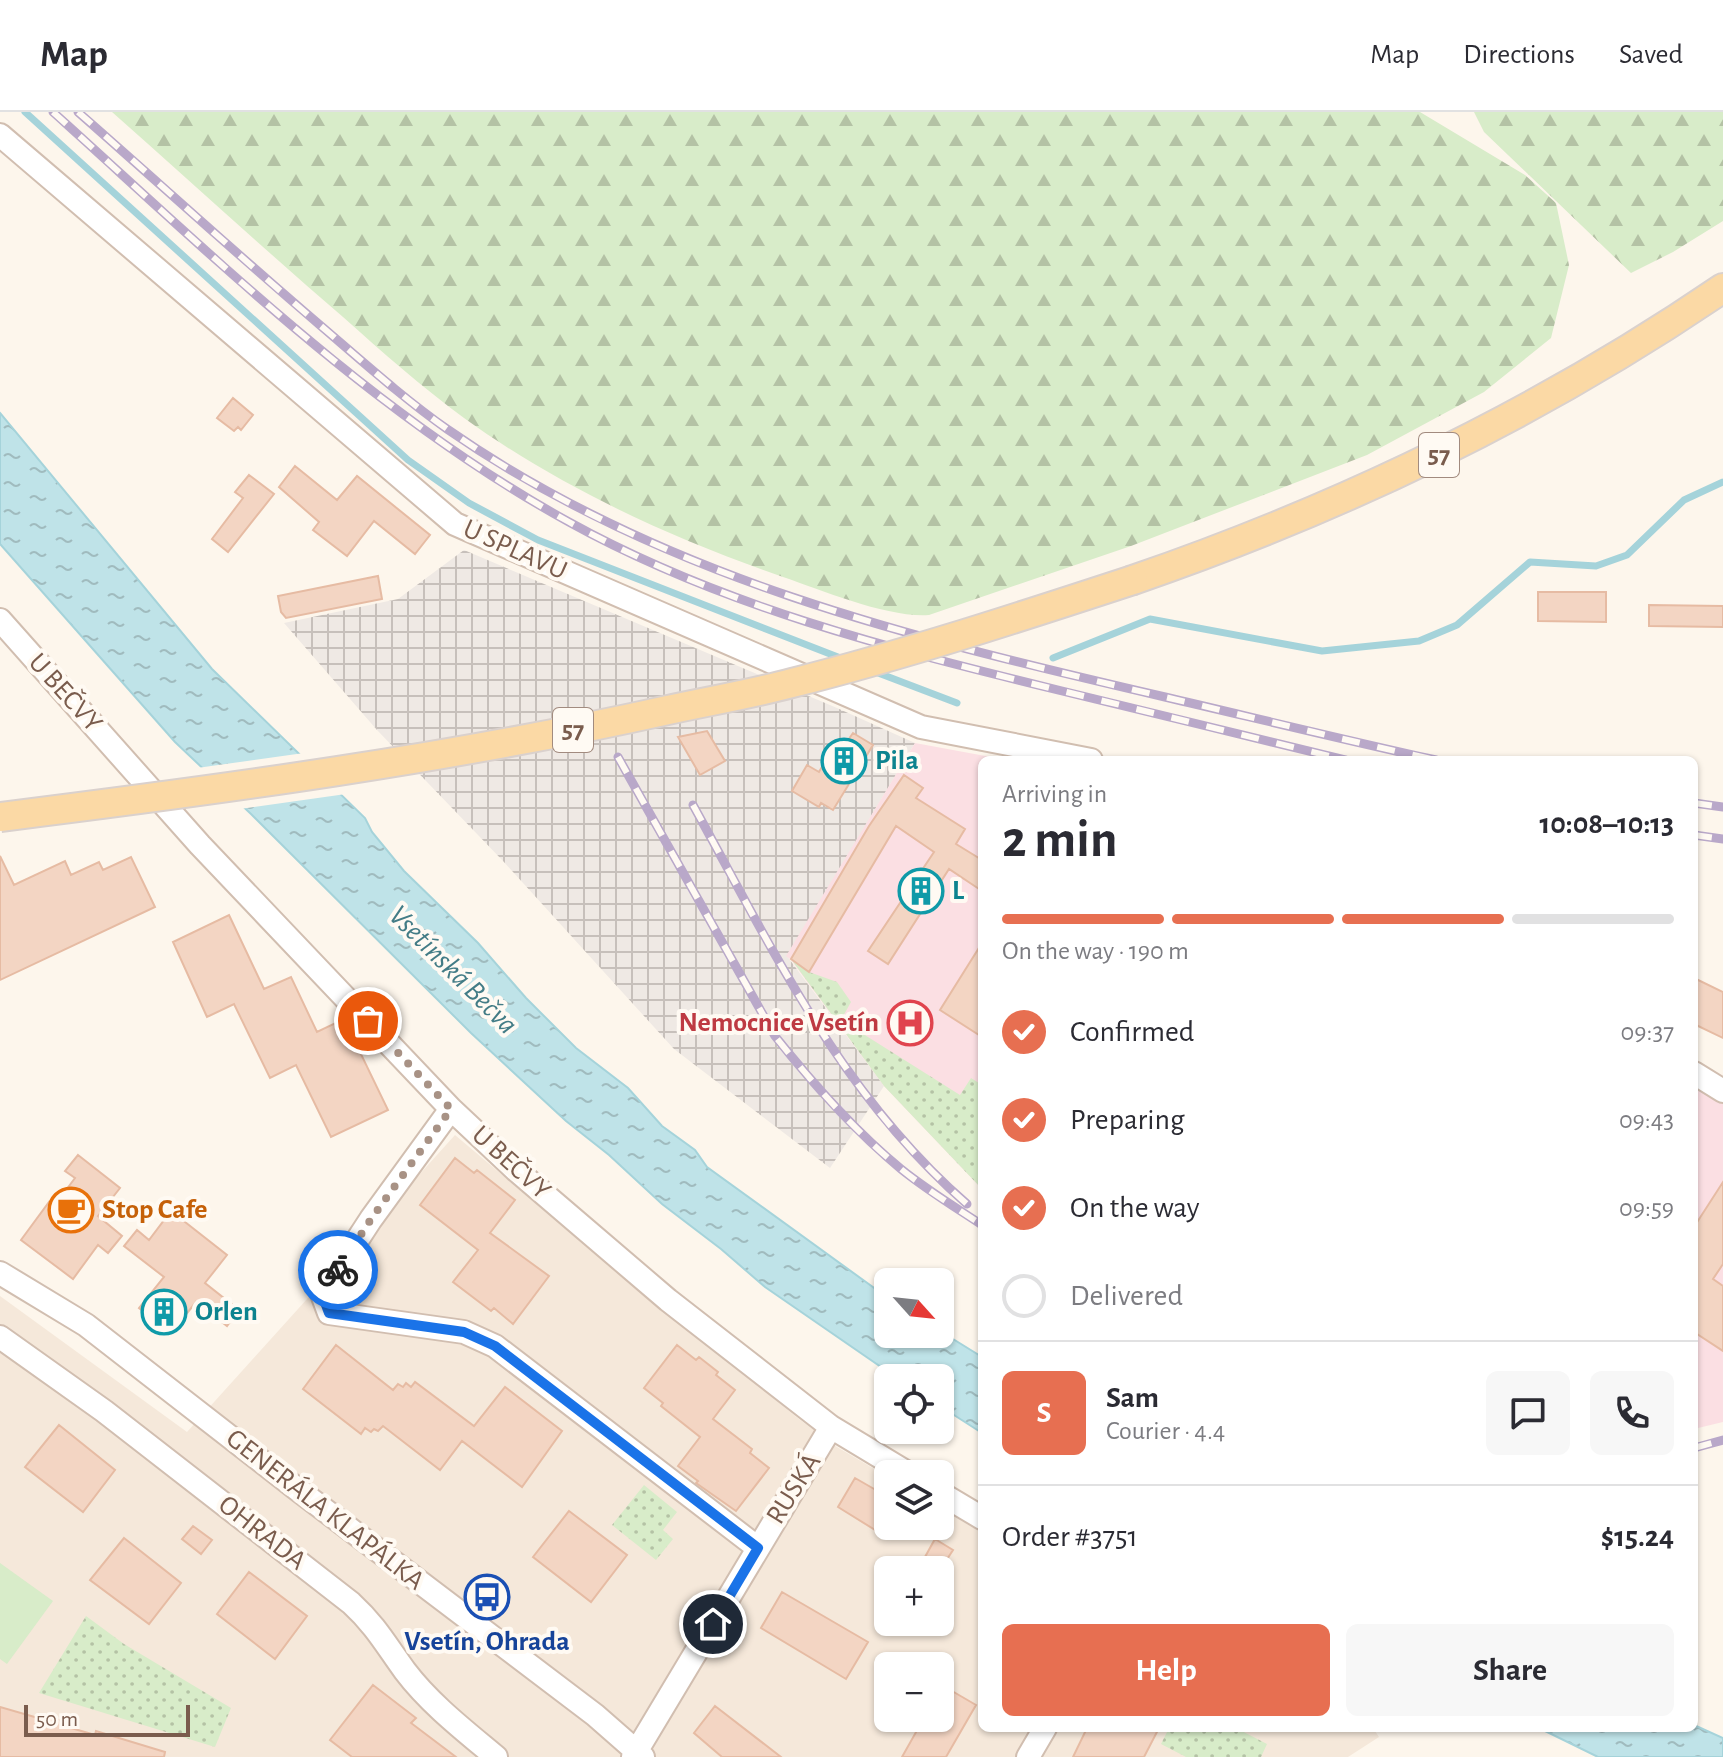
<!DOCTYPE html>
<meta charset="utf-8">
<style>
body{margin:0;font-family:"Alegreya Sans",sans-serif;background:#f7f7f7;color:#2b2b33;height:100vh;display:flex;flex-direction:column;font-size:30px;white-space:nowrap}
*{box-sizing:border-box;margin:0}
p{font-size:26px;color:#7c7c81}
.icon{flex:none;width:44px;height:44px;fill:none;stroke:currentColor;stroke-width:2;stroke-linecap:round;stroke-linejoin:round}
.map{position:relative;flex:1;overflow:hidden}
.side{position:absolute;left:978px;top:644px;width:720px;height:976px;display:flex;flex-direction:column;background:#fff;border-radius:12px;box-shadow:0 2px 6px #0004}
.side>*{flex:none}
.needle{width:52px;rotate:117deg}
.buttons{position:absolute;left:874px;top:1156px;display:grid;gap:16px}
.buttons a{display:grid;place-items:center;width:80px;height:80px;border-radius:12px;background:#fff;box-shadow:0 2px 6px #0004;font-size:40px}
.scale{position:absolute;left:24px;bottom:20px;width:166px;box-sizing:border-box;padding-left:8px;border:4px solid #7a5c4d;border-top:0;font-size:22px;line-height:28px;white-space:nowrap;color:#7a5c4d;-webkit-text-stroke:6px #fffaf3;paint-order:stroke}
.pin{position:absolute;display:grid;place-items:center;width:68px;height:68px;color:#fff;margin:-34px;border:4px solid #fff;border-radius:50%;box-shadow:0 2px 8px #0007}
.courier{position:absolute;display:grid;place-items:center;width:80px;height:80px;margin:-40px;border:6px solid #1a73e8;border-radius:50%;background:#fff;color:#222;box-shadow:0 2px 10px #0007}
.overview em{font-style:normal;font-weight:700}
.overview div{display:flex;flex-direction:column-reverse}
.overview{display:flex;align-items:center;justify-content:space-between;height:136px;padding:0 24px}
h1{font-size:52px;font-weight:700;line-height:60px}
.bar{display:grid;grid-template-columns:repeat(4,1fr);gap:12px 8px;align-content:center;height:96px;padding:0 24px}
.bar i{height:10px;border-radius:6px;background:#e1e1e2}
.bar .current{background:#e76f51}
.bar p{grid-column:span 4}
.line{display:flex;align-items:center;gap:20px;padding:0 24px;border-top:2px solid #e1e1e2}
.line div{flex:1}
.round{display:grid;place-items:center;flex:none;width:84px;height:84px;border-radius:12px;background:#f7f7f7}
ol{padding:0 24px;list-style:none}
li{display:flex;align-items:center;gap:24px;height:88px}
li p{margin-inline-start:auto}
li .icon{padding:8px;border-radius:50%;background:#e76f51;color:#fff;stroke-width:4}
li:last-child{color:#7c7c81}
li i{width:44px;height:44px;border:4px solid #e1e1e2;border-radius:50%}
.action{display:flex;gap:16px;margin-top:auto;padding:16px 24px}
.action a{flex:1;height:92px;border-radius:12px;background:#e76f51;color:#fff;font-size:32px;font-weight:700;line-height:92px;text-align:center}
.action a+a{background:#f7f7f7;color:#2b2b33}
header{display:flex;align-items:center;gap:48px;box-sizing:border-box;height:112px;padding:0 40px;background:#fff;border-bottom:2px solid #e1e1e2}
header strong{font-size:38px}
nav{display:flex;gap:44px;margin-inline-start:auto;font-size:28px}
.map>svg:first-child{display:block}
.residential{fill:#f5e8da;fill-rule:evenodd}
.industrial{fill:url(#industrial-grid)}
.medical{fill:#fbdfe3}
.grass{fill:url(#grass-dots)}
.forest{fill:url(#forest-firs)}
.garden{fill:#d8ecc9}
.water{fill:url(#water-ripples);stroke:#a5d3da;stroke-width:2}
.pier{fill:#fdf6ec}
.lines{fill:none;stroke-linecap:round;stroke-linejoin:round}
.stream{stroke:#a5d3da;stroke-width:7}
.building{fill:#f3d5c3;stroke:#e6bba3;stroke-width:2}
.minor-casing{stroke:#d1beb0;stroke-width:26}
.major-casing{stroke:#dad1cd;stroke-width:32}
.minor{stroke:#fff;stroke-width:22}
.major{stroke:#fbd9a5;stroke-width:28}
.rail-casing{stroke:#b9a8c9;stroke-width:9}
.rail{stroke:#fffaf3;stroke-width:6;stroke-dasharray:18;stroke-linecap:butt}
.major-bridge-casing{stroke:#dad1cd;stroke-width:32;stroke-linecap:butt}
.major-bridge{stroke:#fbd9a5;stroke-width:28}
.done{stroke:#a89285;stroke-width:8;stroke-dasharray:0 14.4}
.route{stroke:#1a73e8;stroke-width:10}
.labels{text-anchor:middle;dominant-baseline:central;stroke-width:8;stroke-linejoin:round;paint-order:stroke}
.shield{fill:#fffaf3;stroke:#a28b7f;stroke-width:2}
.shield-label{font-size:26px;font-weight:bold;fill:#7a5c4d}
.street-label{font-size:28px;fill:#7a5c4d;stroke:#fffaf3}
.culture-label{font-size:28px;font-weight:bold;fill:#0d838f;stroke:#fffaf3;text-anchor:start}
.health-label{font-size:28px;font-weight:bold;fill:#be3a42;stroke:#fffaf3;text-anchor:end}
.food-label{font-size:28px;font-weight:bold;fill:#c56008;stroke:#fffaf3;text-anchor:start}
.transit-label{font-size:28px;font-weight:bold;fill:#164399;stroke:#fffaf3}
.water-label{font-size:30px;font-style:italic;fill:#437c86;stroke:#fffaf3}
</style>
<header>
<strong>Map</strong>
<nav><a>Map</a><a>Directions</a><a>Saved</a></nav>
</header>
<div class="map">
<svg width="1723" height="1645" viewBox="0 0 1723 1645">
<defs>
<pattern id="industrial-grid" width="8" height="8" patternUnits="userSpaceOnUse" patternTransform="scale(2)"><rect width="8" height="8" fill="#efe9e4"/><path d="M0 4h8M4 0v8" fill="none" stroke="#c7c0bb"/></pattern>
<pattern id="grass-dots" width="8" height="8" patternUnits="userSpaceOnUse" patternTransform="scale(2)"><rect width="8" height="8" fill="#d8ecc9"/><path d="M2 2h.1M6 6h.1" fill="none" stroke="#b4c2a5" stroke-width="1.8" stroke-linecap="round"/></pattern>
<pattern id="forest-firs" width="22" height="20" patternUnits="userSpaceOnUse" patternTransform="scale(2)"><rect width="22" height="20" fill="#d8ecc9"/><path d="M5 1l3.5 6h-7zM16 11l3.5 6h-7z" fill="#b4c2a5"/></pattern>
<pattern id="water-ripples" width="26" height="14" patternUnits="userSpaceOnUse" patternTransform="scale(2)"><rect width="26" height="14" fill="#bfe3e8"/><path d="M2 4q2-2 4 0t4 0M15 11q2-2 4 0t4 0" fill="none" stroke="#a0bbbe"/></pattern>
</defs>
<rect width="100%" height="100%" fill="#fdf6ec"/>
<path class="residential" d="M 455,1023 L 604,1149 L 799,1307 L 837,1335 L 888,1365 L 888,1414 L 940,1414 L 940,1396 L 982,1421 L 982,1616 L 1373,1616 L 1379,1625 L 1348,1645 L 0,1645 L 0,1184 L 187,1320 ZM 888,1458 L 940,1458 L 940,1510 L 888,1510 ZM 888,1554 L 940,1554 L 940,1606 L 888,1606 Z"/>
<path class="industrial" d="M 464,438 L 837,596 L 915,631 L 787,844 L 884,974 L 830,1056 L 674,937 L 503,749 L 377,618 L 284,511 L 398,487 Z"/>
<path class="medical" d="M 915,631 L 1007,648 L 982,648 L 982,1077 L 884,974 L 791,848 L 786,844 Z
M 1694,973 L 1723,991 L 1723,1310 L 1694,1317 Z"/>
<path class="grass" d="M 791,847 L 809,860 L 837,870 L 851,890 L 841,908 L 960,983 L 971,966 L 982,973 L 982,1077 L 884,974 Z
M 644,1373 L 677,1400 L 663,1418 L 673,1427 L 656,1448 L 612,1413 Z
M 86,1504 L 124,1532 L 231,1596 L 215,1635 L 39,1581 Z
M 1169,1616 L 1236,1616 L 1267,1632 L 1261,1645 L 1186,1645 L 1161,1632 Z"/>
<path class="forest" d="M 112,0 L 1420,0 L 1525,63 L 1556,91 L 1569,153 L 1551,226 L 1484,280 L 1367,343 L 1131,434 L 929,503 C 888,506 824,479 783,465 C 671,426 561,376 464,306 C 422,275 382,240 343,205 C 265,138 189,68 112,0 Z
M 1474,0 L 1723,0 L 1723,109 L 1673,140 L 1631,161 L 1484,20 Z"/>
<path class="garden" d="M 0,1451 L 53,1489 L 7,1552 L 0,1547 Z"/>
<path class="water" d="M 0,301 L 212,557 L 365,706 L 372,720 L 404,759 L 478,831 L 526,886 L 576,936 L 628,976 L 662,1014 L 695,1038 L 707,1055 L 888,1186 L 888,1222 L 940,1222 L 940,1219 L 982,1245 L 982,1321 L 940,1294 L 940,1266 L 897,1266 L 765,1175 L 721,1137 L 662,1092 L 609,1043 L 566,1009 L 471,921 L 251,702 L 175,630 L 0,432 Z
M 1694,1613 L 1723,1626 L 1723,1645 L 1598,1645 L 1539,1616 L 1694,1616 Z"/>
<path class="pier" d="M 304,641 L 346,682 L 240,697 L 197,656 Z"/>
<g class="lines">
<path class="stream" d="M 25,0 L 408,348 L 469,391 L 538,428 L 843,547
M 1053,546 L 1150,507 L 1322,539 L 1419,529 L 1457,513 L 1530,450 L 1596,454 L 1627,443 L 1684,388 L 1723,370
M 873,559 L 957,591"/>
</g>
<path class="building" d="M 233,286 L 253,303 L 241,318 L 238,315 L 234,319 L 217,306 Z
M 295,354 L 337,388 L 357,364 L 430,423 L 415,442 L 374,409 L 347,444 L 313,418 L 319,410 L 279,375 Z
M 249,363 L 274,382 L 228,440 L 212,427 L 243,386 L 235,380 Z
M 378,464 L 382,487 L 286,506 L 281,500 L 278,484 Z
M 1538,480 L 1606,480 L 1606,510 L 1538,509 Z
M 1649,493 L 1723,494 L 1723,515 L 1649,514 Z
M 707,619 L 725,649 L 700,663 L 678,625 Z
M 853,621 L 873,633 L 833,698 L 821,691 L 819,695 L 792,679 L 807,653 L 819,660 L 834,634 L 841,638 Z
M 904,663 L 923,676 L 916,686 L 965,717 L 956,732 L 982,748 L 982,779 L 949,757 L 888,852 L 868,839 L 934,740 L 896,714 L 809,860 L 791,847 L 869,714 Z
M 0,744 L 14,773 L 65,749 L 71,763 L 99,750 L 103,758 L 131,745 L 155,795 L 0,868 Z
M 229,803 L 264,877 L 291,865 L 317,920 L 344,907 L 388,998 L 331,1025 L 296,953 L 270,966 L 234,892 L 207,905 L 173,830 Z
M 982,831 L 982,925 L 940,898 Z
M 1694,866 L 1723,880 L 1723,926 L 1694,912 Z
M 78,1043 L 120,1076 L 98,1104 L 122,1124 L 108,1141 L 98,1133 L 73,1167 L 21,1128 L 49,1090 L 54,1094 L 75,1066 L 65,1059 Z
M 455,1046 L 474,1061 L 477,1058 L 515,1088 L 490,1121 L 549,1164 L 513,1212 L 494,1196 L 491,1199 L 453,1170 L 478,1138 L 420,1093 Z
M 1723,1070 L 1723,1152 L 1713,1167 L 1723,1174 L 1723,1239 L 1694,1220 L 1694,1115 Z
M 171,1099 L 227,1143 L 205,1171 L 239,1198 L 227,1214 L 196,1190 L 171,1221 L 139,1196 L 164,1165 L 124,1134 L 137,1118 L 149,1128 Z
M 336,1233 L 393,1278 L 398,1272 L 403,1275 L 406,1271 L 411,1275 L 415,1270 L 474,1314 L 505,1275 L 562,1319 L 522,1375 L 462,1329 L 440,1358 L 383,1314 L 378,1319 L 374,1317 L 371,1320 L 365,1316 L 361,1322 L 303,1277 Z
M 677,1233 L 696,1248 L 699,1245 L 718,1260 L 716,1263 L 735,1278 L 713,1307 L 752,1337 L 750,1341 L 769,1356 L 736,1399 L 696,1371 L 698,1369 L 678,1354 L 700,1325 L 661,1294 L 663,1291 L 644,1276 Z
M 59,1313 L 115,1358 L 83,1400 L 25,1355 Z
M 855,1366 L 888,1385 L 888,1426 L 838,1395 Z
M 569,1399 L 627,1443 L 591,1490 L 533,1445 Z
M 193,1414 L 212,1428 L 201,1442 L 182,1427 Z
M 124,1426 L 181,1471 L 149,1512 L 90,1468 Z
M 935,1427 L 953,1438 L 942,1455 L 925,1445 Z
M 249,1460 L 307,1504 L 275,1547 L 217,1502 Z
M 782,1480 L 868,1530 L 846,1567 L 761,1516 Z
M 940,1572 L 976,1593 L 946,1645 L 902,1645 L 924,1606 L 940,1606 Z
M 373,1573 L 416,1606 L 411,1611 L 456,1645 L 352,1645 L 330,1628 Z
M 715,1594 L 781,1645 L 722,1645 L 694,1621 Z
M 0,1595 L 38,1606 L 39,1602 L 62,1609 L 61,1613 L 95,1623 L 96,1619 L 165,1640 L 164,1645 L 0,1645 Z
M 1087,1616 L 1159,1616 L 1144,1645 L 1073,1645 Z"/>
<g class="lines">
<g class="minor-casing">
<path id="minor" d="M 0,23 L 455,412 L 921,615 L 1091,648
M 0,508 L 200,733 L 451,997 L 516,1058 L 668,1188 L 831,1315 L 909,1362
M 1694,961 L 1723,979
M 451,997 L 371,1107 L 322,1182 L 329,1201 L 464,1220 L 495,1234 L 758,1436
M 0,1161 L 86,1213 L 297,1377 L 595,1603 L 643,1645
M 0,1225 L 104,1299 L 351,1491 C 376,1514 386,1533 405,1559 C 430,1592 465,1619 496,1645
M 940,1381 L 982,1406
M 633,1645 L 831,1315
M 1028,1645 L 1045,1616"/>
</g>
<g class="major-casing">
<path id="major" d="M 1133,468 C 1342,396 1540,301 1723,176"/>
</g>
<use href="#minor" class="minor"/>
<use href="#major" class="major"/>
<g class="rail-casing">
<path id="rail" d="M 53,0 C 215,146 376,304 569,410 C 721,494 891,537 1058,578 C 1154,601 1250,625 1346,648
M 78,0 C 159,71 239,144 321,214 C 362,249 403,286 447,317 C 661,466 915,527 1165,585 C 1255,606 1345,628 1436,648
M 618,645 L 775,924 C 813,972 854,1018 901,1057 C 927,1078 955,1095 982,1113
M 1694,691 L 1723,695
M 693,693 C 773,838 840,981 967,1092
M 1694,723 L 1723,727
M 1694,1336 L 1723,1328"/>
</g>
<use href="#rail" class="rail"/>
<g class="major-bridge-casing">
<path id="major-bridge" d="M 0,705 C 224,677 448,647 668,598 C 709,589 751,582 792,571 C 907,542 1020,505 1133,468"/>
</g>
<use href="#major-bridge" class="major-bridge"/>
</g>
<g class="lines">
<path class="done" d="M 338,1158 L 371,1107 L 451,997 L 368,909"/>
<path class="route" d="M 338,1158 L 322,1182 L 329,1201 L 464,1220 L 495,1234 L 758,1436 L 713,1512"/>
</g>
<defs>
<g id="building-ring" transform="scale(2.3)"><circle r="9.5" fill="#fffaf3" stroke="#0f9aa8" stroke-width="1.5"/><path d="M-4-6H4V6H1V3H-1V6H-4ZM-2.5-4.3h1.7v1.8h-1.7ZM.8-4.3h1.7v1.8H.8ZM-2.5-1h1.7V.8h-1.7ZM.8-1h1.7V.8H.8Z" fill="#0f9aa8"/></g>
<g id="hospital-ring" transform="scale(2.3)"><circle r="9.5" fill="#fffaf3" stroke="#e0444e" stroke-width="1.5"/><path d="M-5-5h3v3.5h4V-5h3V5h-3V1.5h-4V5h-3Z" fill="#e0444e"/></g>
<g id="cafe-ring" transform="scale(2.3)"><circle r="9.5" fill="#fffaf3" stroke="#e8710a" stroke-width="1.5"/><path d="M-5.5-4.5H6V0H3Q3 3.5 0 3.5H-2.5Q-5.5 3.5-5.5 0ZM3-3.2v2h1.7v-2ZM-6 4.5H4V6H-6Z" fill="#e8710a"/></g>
<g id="bus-ring" transform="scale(2.3)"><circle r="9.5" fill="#fffaf3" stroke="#1a4fb4" stroke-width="1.5"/><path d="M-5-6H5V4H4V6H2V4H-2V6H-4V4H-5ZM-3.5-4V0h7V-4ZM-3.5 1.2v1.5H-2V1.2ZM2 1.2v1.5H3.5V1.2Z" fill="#1a4fb4"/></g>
</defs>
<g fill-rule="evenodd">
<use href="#building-ring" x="844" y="649"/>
<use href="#building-ring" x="921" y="779"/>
<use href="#hospital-ring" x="910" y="911"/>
<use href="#cafe-ring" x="71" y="1098"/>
<use href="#building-ring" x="164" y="1200"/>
<use href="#bus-ring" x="487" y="1485"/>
</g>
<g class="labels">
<g class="shield">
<rect x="1419" y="321" width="40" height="44" rx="6"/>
<rect x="553" y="596" width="40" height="44" rx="6"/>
</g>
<g class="shield-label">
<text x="1439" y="343">57</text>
<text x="573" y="618">57</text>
</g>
<g class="street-label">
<text transform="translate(515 438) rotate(24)">U SPLAVU</text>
<text transform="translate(65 581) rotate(48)">U BEČVY</text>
<text transform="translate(511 1051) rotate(42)">U BEČVY</text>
<text transform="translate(794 1377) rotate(-58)">RUSKÁ</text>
<text transform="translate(325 1398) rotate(38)">GENERÁLA KLAPÁLKA</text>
<text transform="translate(262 1421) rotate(38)">OHRADA</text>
</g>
<g class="culture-label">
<text x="875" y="649">Pila</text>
<text x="952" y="779">L</text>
<text x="195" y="1200">Orlen</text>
</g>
<g class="health-label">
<text x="879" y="911">Nemocnice Vsetín</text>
</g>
<g class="food-label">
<text x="102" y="1098">Stop Cafe</text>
</g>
<g class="transit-label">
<text x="487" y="1530">Vsetín, Ohrada</text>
</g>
<g class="water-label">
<text transform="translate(453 858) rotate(45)">Vsetínská Bečva</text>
</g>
</g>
</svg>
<div class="buttons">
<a><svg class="needle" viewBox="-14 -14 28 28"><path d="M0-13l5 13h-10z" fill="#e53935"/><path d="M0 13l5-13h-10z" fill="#7c7c81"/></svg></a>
<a><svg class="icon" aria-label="locate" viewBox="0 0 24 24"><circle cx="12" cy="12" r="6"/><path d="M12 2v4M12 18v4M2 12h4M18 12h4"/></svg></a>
<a><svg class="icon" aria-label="layers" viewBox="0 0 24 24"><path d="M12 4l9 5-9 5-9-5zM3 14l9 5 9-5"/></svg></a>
<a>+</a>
<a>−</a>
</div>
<div class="scale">50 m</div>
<div class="pin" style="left:368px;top:909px;background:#ea580c"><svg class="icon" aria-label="bag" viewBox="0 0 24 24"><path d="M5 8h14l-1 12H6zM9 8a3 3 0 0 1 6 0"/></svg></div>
<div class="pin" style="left:713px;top:1512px;background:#1f2937"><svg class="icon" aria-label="home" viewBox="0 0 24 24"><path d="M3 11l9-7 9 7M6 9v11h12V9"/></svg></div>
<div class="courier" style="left:338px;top:1158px"><svg class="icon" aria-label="bike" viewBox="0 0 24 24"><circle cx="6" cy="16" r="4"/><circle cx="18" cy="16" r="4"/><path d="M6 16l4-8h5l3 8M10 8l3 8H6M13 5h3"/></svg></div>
<section class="side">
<div class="overview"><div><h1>2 min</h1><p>Arriving in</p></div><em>10:08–10:13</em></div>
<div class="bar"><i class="current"></i><i class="current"></i><i class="current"></i><i></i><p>On the way · 190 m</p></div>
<ol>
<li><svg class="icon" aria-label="check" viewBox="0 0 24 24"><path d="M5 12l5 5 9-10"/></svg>Confirmed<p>09:37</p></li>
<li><svg class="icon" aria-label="check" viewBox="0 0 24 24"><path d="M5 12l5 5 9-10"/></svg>Preparing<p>09:43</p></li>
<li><svg class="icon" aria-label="check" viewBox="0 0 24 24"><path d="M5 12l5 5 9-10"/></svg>On the way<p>09:59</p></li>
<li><i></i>Delivered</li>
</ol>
<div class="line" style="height:144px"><b class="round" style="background:#e76f51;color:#fff">S</b><div><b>Sam</b><p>Courier · 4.4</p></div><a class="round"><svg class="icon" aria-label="chat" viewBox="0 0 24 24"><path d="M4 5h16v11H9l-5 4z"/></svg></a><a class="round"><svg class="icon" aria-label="phone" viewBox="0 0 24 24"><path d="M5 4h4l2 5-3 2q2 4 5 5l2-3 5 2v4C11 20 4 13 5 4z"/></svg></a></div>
<div class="line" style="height:104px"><div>Order #3751</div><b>$15.24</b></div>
<div class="action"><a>Help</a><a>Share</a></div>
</section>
</div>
